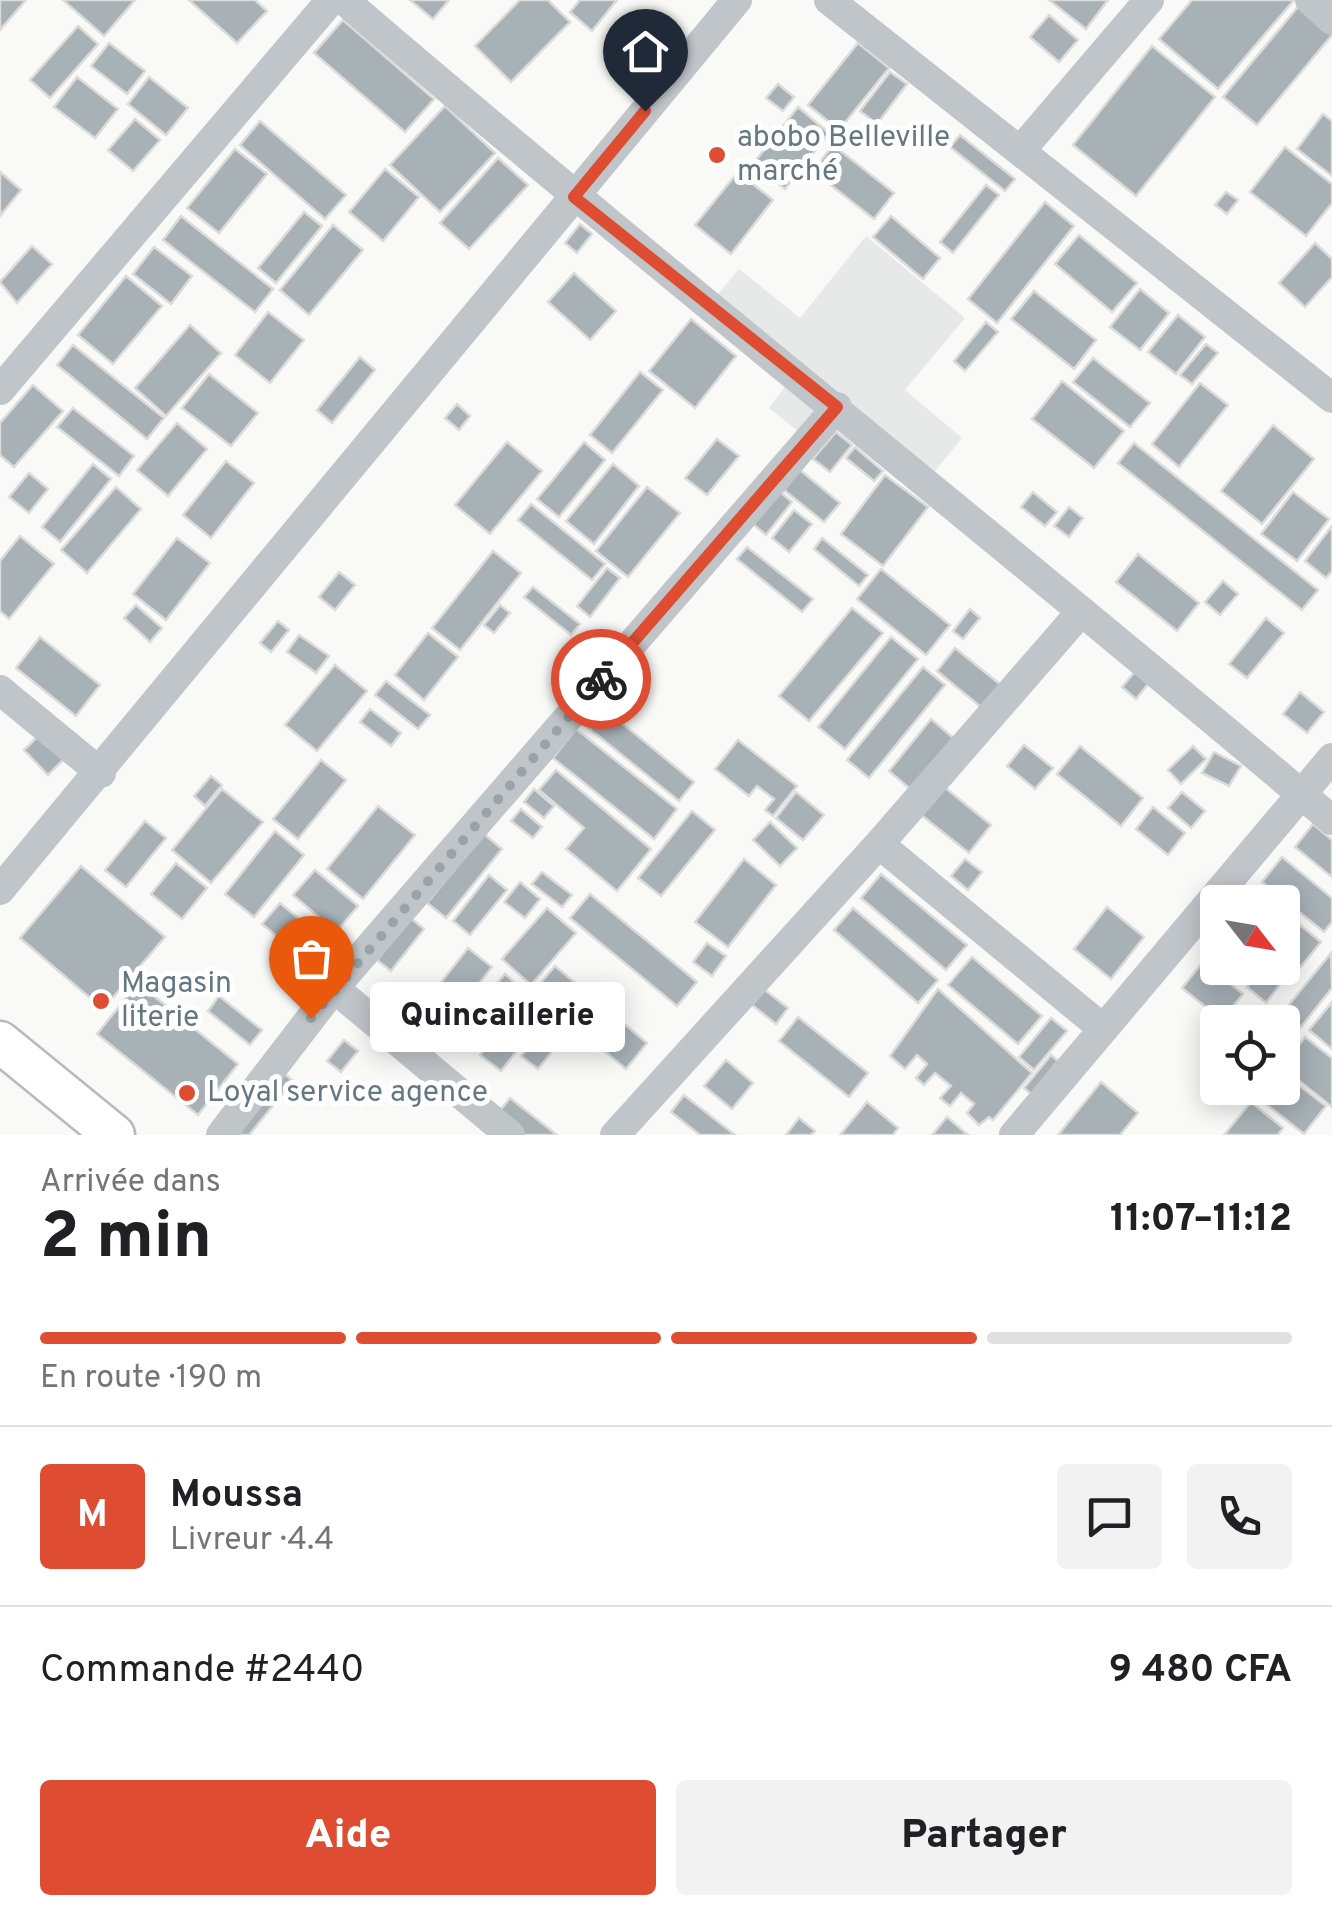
<!DOCTYPE html>
<html lang="fr">
<meta charset="utf-8">
<style>
body{margin:0;font-family:Overpass,sans-serif;background:#f2f2f2;color:#202124;height:100vh;display:flex;flex-direction:column;font-size:38px;white-space:nowrap}
*{box-sizing:border-box;margin:0}
p{font-size:32px;color:#757577}
.icon{flex:none;width:55px;height:55px;fill:none;stroke:currentColor;stroke-width:2;stroke-linecap:round;stroke-linejoin:round}
.map{position:relative;height:1135px;overflow:hidden}
.details{display:flex;flex-direction:column;background:#fff;flex:1}
.details>*{flex:none}
.needle{width:65px;rotate:121deg}
.controls{position:absolute;left:1200px;top:885px;display:grid;gap:20px}
.controls a{display:grid;place-items:center;width:100px;height:100px;border-radius:10px;background:#fff;box-shadow:0 5px 25px #0003;font-size:50px}
.pin{position:absolute;display:grid;place-items:center;width:85px;height:85px;color:#fff;margin:-102px -42px;border-radius:50% 50% 50% 0;rotate:-45deg;box-shadow:0 0 10px #0007}
.pin .icon{rotate:45deg}
.courier{position:absolute;display:grid;place-items:center;width:100px;height:100px;margin:-50px;border:8px solid #de4d32;border-radius:50%;background:#fff;color:#222;box-shadow:0 2px 12px #0007}
.bubble{position:absolute;height:70px;border-radius:10px;background:#fff;box-shadow:0 5px 25px #0003;font-size:32px;font-weight:800;line-height:70px;text-align:center}
.head em{font-style:normal;font-weight:800}
.head div{display:flex;flex-direction:column-reverse}
.head{display:flex;align-items:center;justify-content:space-between;height:170px;padding:0 40px}
h1{font-size:65px;font-weight:800;line-height:75px}
.bar{display:grid;grid-template-columns:repeat(4,1fr);gap:15px 10px;align-content:center;height:120px;padding:0 40px}
.bar i{height:12px;border-radius:8px;background:#e0e0e0}
.bar .on{background:#de4d32}
.bar p{grid-column:span 4}
.line{display:flex;align-items:center;gap:25px;padding:0 40px;border-top:2px solid #e0e0e0}
.line div{flex:1}
.round{display:grid;place-items:center;flex:none;width:105px;height:105px;border-radius:10px;background:#f2f2f2}
.cta{display:flex;gap:20px;margin-top:auto;padding:20px 40px}
.cta a{flex:1;height:115px;border-radius:10px;background:#de4d32;color:#fff;font-size:40px;font-weight:800;line-height:115px;text-align:center}
.cta a+a{background:#f2f2f2;color:#202124}
.map>svg:first-child{display:block}
.built{fill:#e7e9e8}
.building{fill:#a7b1b6;stroke:#dbdbd9;stroke-width:2.5}
.lines{fill:none;stroke-linecap:round;stroke-linejoin:round}
.major-casing{stroke:#b4babd;stroke-width:45}
.minor{stroke:#c0c5c9;stroke-width:30}
.major{stroke:#fff;stroke-width:40}
.done{stroke:#99a4aa;stroke-width:10;stroke-dasharray:0 18}
.route{stroke:#de4d32;stroke-width:12}
.poi-dot{fill:#de4d32;stroke:#fff;stroke-width:4}
.labels{text-anchor:middle;dominant-baseline:central;stroke-width:10;stroke-linejoin:round;paint-order:stroke}
.poi-label{font-size:30px;fill:#657781;stroke:#fff;text-anchor:start}
</style>
<div class="map">
<svg width="1332" height="1135" viewBox="0 0 1332 1135">
<rect width="100%" height="100%" fill="#f9f9f7"/>
<path class="built" d="M 866,236 L 965,318 L 905,390 L 962,438 L 916,494 L 817,411 L 799,432 L 769,408 L 785,387 L 700,316 L 739,269 L 800,318 Z"/>
<path class="building" d="M 0,0 L 26,0 L 0,30 Z
M 63,0 L 135,0 L 104,36 Z
M 189,0 L 255,0 L 267,11 L 237,43 Z
M 410,0 L 449,0 L 433,19 Z
M 520,0 L 548,0 L 570,22 L 511,82 L 475,46 Z
M 580,0 L 617,0 L 592,31 L 570,12 Z
M 1049,0 L 1108,0 L 1086,29 Z
M 1192,0 L 1294,0 L 1218,89 L 1159,39 Z
M 1302,2 L 1332,27 L 1332,35 L 1257,125 L 1223,97 Z
M 1049,15 L 1078,40 L 1059,62 L 1030,37 Z
M 343,20 L 434,99 L 405,132 L 314,53 Z
M 78,26 L 98,44 L 50,98 L 30,80 Z
M 109,43 L 145,71 L 127,94 L 91,66 Z
M 858,43 L 889,68 L 839,130 L 808,105 Z
M 1152,46 L 1215,97 L 1136,196 L 1073,145 Z
M 890,72 L 907,84 L 877,124 L 860,111 Z
M 77,77 L 118,109 L 95,138 L 54,107 Z
M 149,77 L 188,108 L 166,135 L 128,104 Z
M 778,84 L 794,97 L 783,111 L 766,98 Z
M 445,106 L 495,153 L 440,212 L 390,165 Z
M 798,107 L 829,133 L 785,189 L 753,164 Z
M 1323,114 L 1332,121 L 1332,176 L 1297,149 Z
M 135,119 L 160,140 L 133,171 L 108,150 Z
M 260,121 L 346,195 L 325,219 L 240,145 Z
M 960,135 L 1015,179 L 1005,191 L 950,147 Z
M 833,145 L 894,193 L 874,219 L 813,171 Z
M 1285,147 L 1332,184 L 1332,203 L 1306,236 L 1250,192 Z
M 235,149 L 267,174 L 219,233 L 187,208 Z
M 498,158 L 528,185 L 469,249 L 440,223 Z
M 385,169 L 419,197 L 383,241 L 349,212 Z
M 0,172 L 21,190 L 0,216 Z
M 738,172 L 773,200 L 731,254 L 695,225 Z
M 986,185 L 999,195 L 953,253 L 940,242 Z
M 1226,192 L 1238,200 L 1227,214 L 1215,205 Z
M 1045,202 L 1074,226 L 997,323 L 968,299 Z
M 304,212 L 322,226 L 276,283 L 258,268 Z
M 181,216 L 273,289 L 255,312 L 163,240 Z
M 891,216 L 940,258 L 923,279 L 873,237 Z
M 580,224 L 592,234 L 577,253 L 565,243 Z
M 333,225 L 363,250 L 309,315 L 280,290 Z
M 1079,235 L 1137,283 L 1112,312 L 1055,264 Z
M 1315,243 L 1332,259 L 1332,277 L 1305,307 L 1279,283 Z
M 32,246 L 52,264 L 17,303 L 0,282 Z
M 154,247 L 192,276 L 171,304 L 133,274 Z
M 574,273 L 616,311 L 590,340 L 548,302 Z
M 126,276 L 162,306 L 113,364 L 78,335 Z
M 1140,289 L 1169,313 L 1140,350 L 1110,327 Z
M 1034,291 L 1096,340 L 1074,369 L 1011,319 Z
M 268,312 L 304,340 L 270,383 L 235,355 Z
M 1178,315 L 1205,337 L 1176,374 L 1148,352 Z
M 691,319 L 736,356 L 695,408 L 649,371 Z
M 986,322 L 998,332 L 965,371 L 954,361 Z
M 190,325 L 221,353 L 166,416 L 135,388 Z
M 1206,344 L 1218,353 L 1192,384 L 1180,375 Z
M 73,345 L 164,418 L 147,439 L 57,365 Z
M 360,357 L 375,370 L 332,423 L 317,410 Z
M 1093,358 L 1150,403 L 1130,427 L 1073,382 Z
M 640,372 L 663,390 L 612,453 L 590,435 Z
M 209,374 L 258,413 L 231,446 L 182,408 Z
M 1062,381 L 1124,431 L 1094,468 L 1032,419 Z
M 1200,383 L 1228,405 L 1179,467 L 1152,444 Z
M 33,385 L 63,411 L 14,467 L 0,455 L 0,423 Z
M 457,404 L 470,416 L 459,430 L 445,418 Z
M 73,408 L 134,456 L 119,476 L 57,427 Z
M 177,423 L 207,449 L 168,496 L 137,470 Z
M 1273,425 L 1314,459 L 1262,524 L 1221,491 Z
M 836,432 L 852,445 L 830,472 L 813,459 Z
M 717,439 L 739,456 L 707,495 L 685,478 Z
M 507,442 L 542,471 L 490,534 L 455,505 Z
M 584,442 L 605,460 L 559,517 L 537,499 Z
M 1134,443 L 1318,590 L 1302,610 L 1118,463 Z
M 855,447 L 883,471 L 874,481 L 846,458 Z
M 226,461 L 254,483 L 211,538 L 183,515 Z
M 93,464 L 111,479 L 60,542 L 42,527 Z
M 613,464 L 639,486 L 594,544 L 566,521 Z
M 800,470 L 840,503 L 824,522 L 784,490 Z
M 29,473 L 48,489 L 29,513 L 9,497 Z
M 885,475 L 928,507 L 883,566 L 841,534 Z
M 773,486 L 792,502 L 766,535 L 747,519 Z
M 116,487 L 141,509 L 87,573 L 61,550 Z
M 647,487 L 680,513 L 628,577 L 596,551 Z
M 1033,492 L 1057,512 L 1045,526 L 1021,507 Z
M 1293,492 L 1329,519 L 1297,561 L 1261,534 Z
M 531,504 L 605,564 L 592,580 L 518,520 Z
M 1069,507 L 1083,518 L 1069,537 L 1054,526 Z
M 794,510 L 812,524 L 789,552 L 772,538 Z
M 1332,526 L 1332,571 L 1326,578 L 1305,561 Z
M 20,536 L 54,564 L 9,619 L 0,611 L 0,561 Z
M 177,538 L 210,563 L 166,620 L 133,594 Z
M 822,538 L 868,575 L 859,586 L 814,549 Z
M 747,547 L 813,599 L 802,612 L 737,559 Z
M 493,551 L 521,573 L 460,650 L 432,628 Z
M 1138,554 L 1199,603 L 1177,631 L 1116,582 Z
M 607,568 L 620,578 L 590,617 L 577,606 Z
M 881,569 L 950,625 L 926,655 L 857,599 Z
M 339,572 L 355,585 L 335,610 L 319,597 Z
M 1223,581 L 1238,594 L 1220,615 L 1205,602 Z
M 533,587 L 580,624 L 571,635 L 524,597 Z
M 136,605 L 162,628 L 150,642 L 124,618 Z
M 500,605 L 510,613 L 494,633 L 484,625 Z
M 852,608 L 883,633 L 809,721 L 779,696 Z
M 970,609 L 980,618 L 963,639 L 953,631 Z
M 1266,618 L 1284,633 L 1247,678 L 1229,664 Z
M 278,621 L 289,630 L 271,652 L 260,643 Z
M 428,633 L 458,657 L 424,700 L 395,675 Z
M 299,635 L 329,656 L 316,673 L 287,652 Z
M 40,637 L 100,685 L 76,716 L 16,668 Z
M 891,637 L 918,659 L 845,749 L 818,727 Z
M 955,648 L 1006,689 L 987,712 L 937,671 Z
M 335,665 L 367,691 L 317,751 L 285,725 Z
M 923,667 L 945,685 L 869,778 L 847,760 Z
M 1139,667 L 1153,678 L 1136,699 L 1122,687 Z
M 386,681 L 430,715 L 418,729 L 375,695 Z
M 1300,692 L 1324,712 L 1307,733 L 1283,714 Z
M 601,706 L 694,782 L 679,801 L 586,726 Z
M 370,709 L 401,733 L 391,746 L 360,722 Z
M 931,719 L 957,741 L 915,793 L 889,771 Z
M 576,729 L 677,809 L 654,839 L 553,758 Z
M 40,734 L 64,759 L 48,775 L 24,750 Z
M 738,740 L 797,786 L 773,816 L 765,810 L 774,799 L 757,786 L 749,796 L 715,769 Z
M 1024,745 L 1053,768 L 1035,789 L 1007,766 Z
M 1080,746 L 1143,798 L 1121,826 L 1057,774 Z
M 1193,746 L 1206,759 L 1181,784 L 1168,770 Z
M 1214,752 L 1241,766 L 1229,786 L 1202,773 Z
M 321,760 L 346,780 L 298,839 L 273,819 Z
M 556,770 L 651,849 L 617,891 L 566,849 L 584,828 L 539,790 Z
M 211,776 L 222,785 L 205,806 L 194,796 Z
M 943,786 L 991,825 L 969,853 L 920,814 Z
M 222,789 L 263,822 L 211,883 L 172,850 Z
M 534,789 L 554,806 L 544,818 L 524,802 Z
M 796,792 L 824,815 L 803,840 L 776,818 Z
M 1182,792 L 1205,811 L 1191,828 L 1168,808 Z
M 378,806 L 415,835 L 363,899 L 327,869 Z
M 1153,807 L 1185,833 L 1168,855 L 1136,829 Z
M 521,809 L 542,827 L 533,838 L 511,821 Z
M 692,811 L 715,830 L 661,896 L 638,878 Z
M 145,821 L 166,838 L 126,887 L 105,870 Z
M 770,822 L 797,848 L 780,866 L 753,840 Z
M 1313,824 L 1332,840 L 1332,877 L 1295,847 Z
M 275,831 L 304,855 L 254,917 L 225,894 Z
M 484,834 L 502,849 L 446,918 L 427,903 Z
M 1282,857 L 1332,898 L 1332,922 L 1324,932 L 1262,882 Z
M 744,859 L 776,885 L 728,947 L 695,922 Z
M 965,859 L 982,872 L 968,890 L 951,876 Z
M 176,863 L 207,888 L 182,919 L 151,894 Z
M 81,866 L 165,937 L 103,1009 L 20,938 Z
M 315,870 L 358,906 L 336,932 L 293,895 Z
M 542,872 L 572,895 L 562,907 L 532,884 Z
M 881,874 L 967,945 L 946,970 L 861,898 Z
M 489,875 L 507,890 L 470,935 L 453,921 Z
M 520,882 L 540,899 L 525,918 L 504,902 Z
M 590,894 L 697,982 L 677,1006 L 570,918 Z
M 280,903 L 326,941 L 308,962 L 262,924 Z
M 1107,907 L 1144,937 L 1111,979 L 1074,949 Z
M 547,908 L 576,933 L 531,985 L 502,959 Z
M 853,908 L 938,980 L 918,1003 L 834,930 Z
M 1290,917 L 1321,942 L 1298,970 L 1282,957 L 1282,926 Z
M 411,918 L 424,929 L 391,971 L 377,960 Z
M 707,943 L 726,956 L 712,976 L 693,962 Z
M 468,948 L 492,967 L 448,1023 L 424,1004 Z
M 1331,953 L 1332,988 L 1301,1027 L 1283,1012 Z
M 972,957 L 1042,1016 L 1018,1044 L 948,985 Z
M 1203,962 L 1243,994 L 1222,1020 L 1182,988 Z
M 555,966 L 647,1043 L 626,1069 L 533,992 Z
M 1263,968 L 1272,968 L 1285,978 L 1266,1003 L 1247,987 Z
M 505,974 L 526,993 L 478,1048 L 457,1029 Z
M 138,983 L 238,1064 L 198,1115 L 97,1034 Z
M 938,989 L 1032,1073 L 993,1120 L 989,1117 L 979,1125 L 967,1113 L 974,1104 L 961,1093 L 950,1106 L 940,1098 L 951,1086 L 935,1073 L 924,1085 L 916,1078 L 927,1064 L 917,1055 L 905,1069 L 890,1056 Z
M 765,990 L 788,1008 L 776,1024 L 752,1005 Z
M 219,996 L 262,1030 L 250,1045 L 208,1011 Z
M 1332,1002 L 1332,1049 L 1309,1030 Z
M 1268,1011 L 1298,1034 L 1282,1053 L 1282,1022 L 1259,1022 Z
M 798,1017 L 868,1073 L 849,1097 L 779,1041 Z
M 1051,1018 L 1067,1031 L 1034,1070 L 1019,1057 Z
M 508,1020 L 528,1036 L 501,1071 L 480,1055 Z
M 537,1036 L 554,1049 L 538,1069 L 521,1056 Z
M 1305,1037 L 1332,1058 L 1332,1107 L 1282,1067 Z
M 344,1040 L 358,1051 L 341,1072 L 327,1061 Z
M 1051,1055 L 1058,1061 L 1031,1094 L 1024,1088 Z
M 726,1060 L 753,1083 L 732,1109 L 704,1086 Z
M 280,1070 L 293,1081 L 249,1135 L 229,1135 Z
M 1282,1072 L 1326,1106 L 1304,1134 L 1256,1096 L 1262,1088 L 1282,1088 Z
M 1101,1082 L 1138,1113 L 1120,1135 L 1058,1135 Z
M 684,1095 L 735,1135 L 700,1135 L 671,1112 Z
M 510,1098 L 557,1135 L 523,1135 L 497,1114 Z
M 867,1102 L 898,1128 L 893,1135 L 840,1135 Z
M 1251,1102 L 1283,1128 L 1278,1135 L 1224,1135 Z
M 947,1117 L 968,1135 L 932,1135 Z
M 799,1118 L 815,1131 L 811,1135 L 786,1135 Z"/>
<g class="lines">
<g class="major-casing">
<path id="major" d="M 0,1042 L 114,1135"/>
</g>
<path class="minor" d="M 344,0 C 669,279 1006,544 1332,820
M 829,0 L 1332,398
M 1310,0 L 1332,20
M 1021,150 L 1149,0
M 0,390 L 331,0
M 0,690 L 101,773
M 879,844 L 1101,1027
M 0,890 L 737,0
M 334,988 L 510,1135
M 221,1135 L 334,988 L 837,407
M 615,1135 L 879,844 L 1080,613
M 1014,1135 L 1332,758"/>
<use href="#major" class="major"/>
</g>
<g class="lines">
<path class="done" d="M 311,1018 L 601,679"/>
<path class="route" d="M 601,679 L 837,407 L 574,197 L 645,111"/>
</g>
<g class="poi-dot">
<circle cx="717" cy="155" r="10"/>
<circle cx="101" cy="1001" r="10"/>
<circle cx="187" cy="1093" r="10"/>
</g>
<g class="labels">
<g class="poi-label">
<text x="737" y="138">abobo Belleville<tspan x="737" dy="34">marché</tspan></text>
<text x="121" y="984">Magasin<tspan x="121" dy="34">literie</tspan></text>
<text x="207" y="1093">Loyal service agence</text>
</g>
</g>
</svg>
<div class="controls">
<a><svg class="needle" viewBox="-14 -14 28 28"><path d="M0-13l5 13h-10z" fill="#e53935"/><path d="M0 13l5-13h-10z" fill="#757577"/></svg></a>
<a><svg class="icon" aria-label="locate" viewBox="0 0 24 24"><circle cx="12" cy="12" r="6"/><path d="M12 2v4M12 18v4M2 12h4M18 12h4"/></svg></a>
</div>
<div class="pin" style="left:311px;top:1018px;background:#ea580c"><svg class="icon" aria-label="bag" viewBox="0 0 24 24"><path d="M5 8h14l-1 12H6zM9 8a3 3 0 0 1 6 0"/></svg></div>
<div class="pin" style="left:645px;top:111px;background:#1f2937"><svg class="icon" aria-label="home" viewBox="0 0 24 24"><path d="M3 11l9-7 9 7M6 9v11h12V9"/></svg></div>
<div class="courier" style="left:601px;top:679px"><svg class="icon" aria-label="bike" viewBox="0 0 24 24"><circle cx="6" cy="16" r="4"/><circle cx="18" cy="16" r="4"/><path d="M6 16l4-8h5l3 8M10 8l3 8H6M13 5h3"/></svg></div>
<div class="bubble" style="left:370px;top:982px;width:255px">Quincaillerie</div>
</div>
<section class="details">
<div class="head"><div><h1>2 min</h1><p>Arrivée dans</p></div><em>11:07–11:12</em></div>
<div class="bar"><i class="on"></i><i class="on"></i><i class="on"></i><i></i><p>En route · 190 m</p></div>
<div class="line" style="height:180px"><b class="round" style="background:#de4d32;color:#fff">M</b><div><b>Moussa</b><p>Livreur · 4.4</p></div><a class="round"><svg class="icon" aria-label="chat" viewBox="0 0 24 24"><path d="M4 5h16v11H9l-5 4z"/></svg></a><a class="round"><svg class="icon" aria-label="phone" viewBox="0 0 24 24"><path d="M5 4h4l2 5-3 2q2 4 5 5l2-3 5 2v4C11 20 4 13 5 4z"/></svg></a></div>
<div class="line" style="height:130px"><div>Commande #2440</div><b>9 480 CFA</b></div>
<div class="cta"><a>Aide</a><a>Partager</a></div>
</section>
